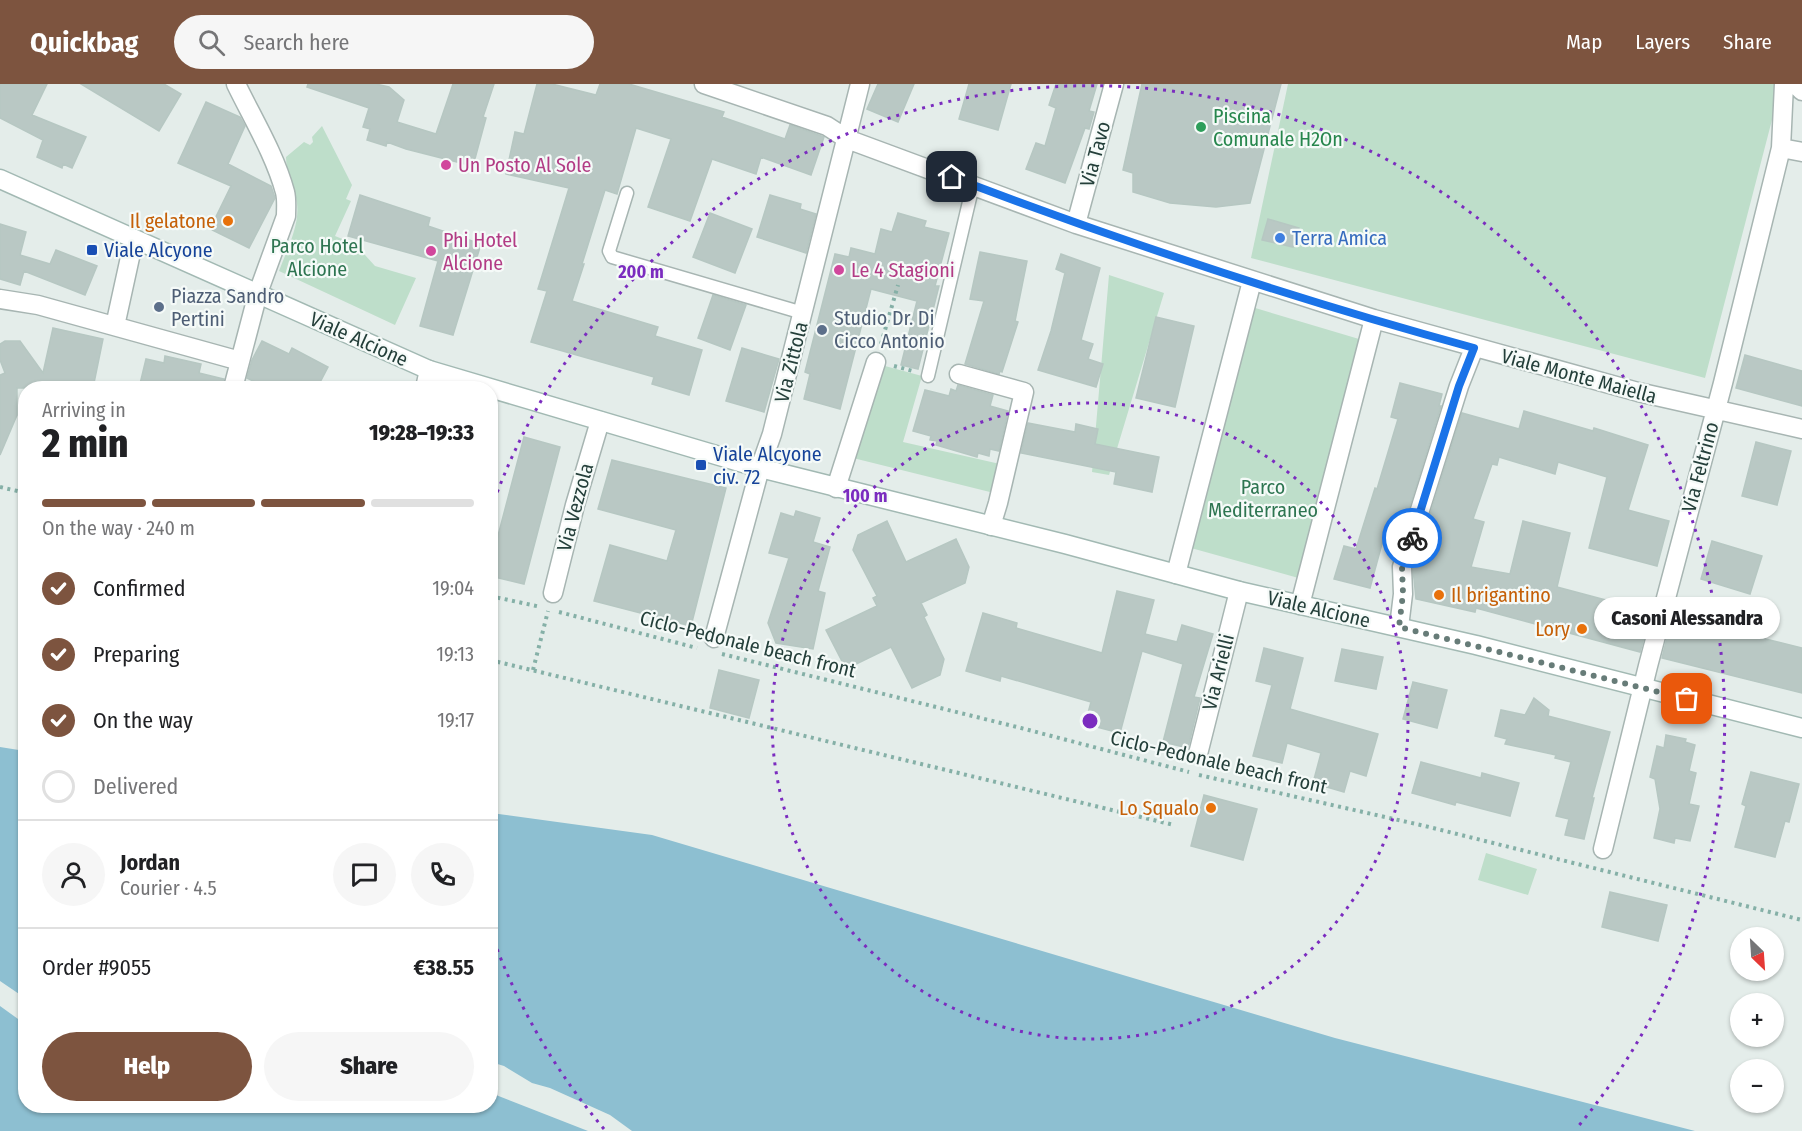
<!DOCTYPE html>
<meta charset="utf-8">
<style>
body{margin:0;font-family:"Fira Sans Condensed",sans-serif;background:#f6f6f6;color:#202124;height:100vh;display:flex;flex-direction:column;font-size:22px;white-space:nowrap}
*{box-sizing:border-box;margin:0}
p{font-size:20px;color:#757577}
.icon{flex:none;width:33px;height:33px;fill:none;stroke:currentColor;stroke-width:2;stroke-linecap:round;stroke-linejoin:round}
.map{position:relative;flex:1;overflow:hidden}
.side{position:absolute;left:18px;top:297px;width:480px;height:732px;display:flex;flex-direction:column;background:#fff;border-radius:24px;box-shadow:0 2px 4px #0004}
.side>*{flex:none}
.needle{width:39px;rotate:155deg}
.controls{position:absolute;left:1730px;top:843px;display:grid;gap:12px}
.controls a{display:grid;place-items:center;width:54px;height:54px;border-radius:50%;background:#fff;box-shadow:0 2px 4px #0004;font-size:30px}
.pin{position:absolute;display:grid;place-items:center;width:51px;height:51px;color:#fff;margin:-26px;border-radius:12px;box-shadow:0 3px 9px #0006}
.courier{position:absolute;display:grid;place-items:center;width:60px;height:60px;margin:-30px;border:4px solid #1a73e8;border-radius:50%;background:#fff;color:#222;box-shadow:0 2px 8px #0007}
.bubble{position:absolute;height:42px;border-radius:21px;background:#fff;box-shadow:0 2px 4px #0004;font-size:20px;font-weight:800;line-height:42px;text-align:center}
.head em{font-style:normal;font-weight:800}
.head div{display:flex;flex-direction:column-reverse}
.head{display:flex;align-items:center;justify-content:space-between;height:102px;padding:0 24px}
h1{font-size:39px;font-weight:800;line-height:45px}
.bar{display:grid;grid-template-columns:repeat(4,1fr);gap:9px 6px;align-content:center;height:72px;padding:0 24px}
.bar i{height:8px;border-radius:4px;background:#e0e0e0}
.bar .current{background:#7d543f}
.bar p{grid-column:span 4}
.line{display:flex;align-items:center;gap:15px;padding:0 24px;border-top:2px solid #e0e0e0}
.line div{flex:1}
.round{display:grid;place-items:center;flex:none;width:63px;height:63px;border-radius:32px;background:#f6f6f6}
ol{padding:0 24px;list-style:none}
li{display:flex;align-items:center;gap:18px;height:66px}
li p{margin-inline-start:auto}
li .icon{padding:6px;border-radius:50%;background:#7d543f;color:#fff;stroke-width:4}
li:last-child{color:#757577}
li i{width:33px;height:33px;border:3px solid #e0e0e0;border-radius:50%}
.action{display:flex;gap:12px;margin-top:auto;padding:12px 24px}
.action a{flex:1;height:69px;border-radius:36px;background:#7d543f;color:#fff;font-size:24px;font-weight:800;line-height:69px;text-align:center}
.action a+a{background:#f6f6f6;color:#202124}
header{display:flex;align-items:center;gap:36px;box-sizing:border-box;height:84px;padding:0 30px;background:#7d543f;color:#fff}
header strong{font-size:28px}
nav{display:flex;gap:33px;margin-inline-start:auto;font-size:21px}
.search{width:420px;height:54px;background:#f6f6f6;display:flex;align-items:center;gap:15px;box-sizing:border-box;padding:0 21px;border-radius:33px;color:#757577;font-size:22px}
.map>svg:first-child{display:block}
.green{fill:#bedeca}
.water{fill:#8dbfd1}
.pier{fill:#e4edea}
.building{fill:#b9c8c4;stroke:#b6c7c2;stroke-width:1.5}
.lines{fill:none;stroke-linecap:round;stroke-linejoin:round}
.lane-casing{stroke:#a7b5b2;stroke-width:15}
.street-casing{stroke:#a7b5b2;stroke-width:21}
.secondary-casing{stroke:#a2b9b3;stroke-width:21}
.path{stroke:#85b0a7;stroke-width:4;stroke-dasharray:3 4.5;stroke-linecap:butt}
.lane{stroke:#fff;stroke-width:12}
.street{stroke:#fff;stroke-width:18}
.secondary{stroke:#fff;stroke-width:18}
.done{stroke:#677c78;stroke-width:6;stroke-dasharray:0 10.8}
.route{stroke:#1a73e8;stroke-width:8}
.ring{fill:none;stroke:#7b2cbf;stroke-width:3;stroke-dasharray:3 6}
.leisure-dot{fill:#2e9e5b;stroke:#f5faf8;stroke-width:2}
.hotel-dot{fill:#d1479c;stroke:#f5faf8;stroke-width:2}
.food-dot{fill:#e8710a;stroke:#f5faf8;stroke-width:2}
.shop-dot{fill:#3f7fe0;stroke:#f5faf8;stroke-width:2}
.transit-dot{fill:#1a4fb4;stroke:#f5faf8;stroke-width:2}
.service-dot{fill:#5c6f8a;stroke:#f5faf8;stroke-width:2}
.labels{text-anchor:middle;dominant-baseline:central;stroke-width:4.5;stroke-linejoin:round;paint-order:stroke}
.leisure-label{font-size:20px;fill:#27864d;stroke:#f5faf8;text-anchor:start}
.street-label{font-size:20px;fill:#243f3a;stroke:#f5faf8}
.hotel-label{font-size:20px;fill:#b23c85;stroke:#f5faf8;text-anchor:start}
.food-label{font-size:20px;fill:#c56008;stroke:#f5faf8;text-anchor:end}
.shop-label{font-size:20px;fill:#366cbe;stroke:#f5faf8;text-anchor:start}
.park-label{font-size:20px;fill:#2e7551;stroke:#f5faf8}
.transit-label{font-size:20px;fill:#164399;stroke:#f5faf8;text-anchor:start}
.service-label{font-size:20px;fill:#4e5e75;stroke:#f5faf8;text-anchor:start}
.centre{fill:#7b2cbf;stroke:#f5faf8;stroke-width:3}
.ring-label{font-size:18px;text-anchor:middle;font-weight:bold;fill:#7b2cbf;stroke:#f5faf8;stroke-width:4.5;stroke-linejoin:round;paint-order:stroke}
</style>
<header>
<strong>Quickbag</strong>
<div class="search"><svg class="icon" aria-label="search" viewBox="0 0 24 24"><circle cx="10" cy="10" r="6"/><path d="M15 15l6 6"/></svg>Search here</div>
<nav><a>Map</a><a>Layers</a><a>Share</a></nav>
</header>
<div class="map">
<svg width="1802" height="1047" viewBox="0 0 1802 1047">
<rect width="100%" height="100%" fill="#e4edea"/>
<path class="green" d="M 1288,0 L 1777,0 L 1780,5 L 1705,294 L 1251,174 Z
M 322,42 L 352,101 L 346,115 L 351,117 L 335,152 L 355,160 L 375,182 L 416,194 L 395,241 L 279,187 C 287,165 302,138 296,114 C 293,100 286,88 286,73 L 304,58 L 310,61 L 313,58 L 312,53 Z
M 1109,191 L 1164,209 L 1109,391 L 1092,388 Z
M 1252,223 L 1359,255 L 1302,495 L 1191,464 Z
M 885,282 L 922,292 L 903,358 L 1000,380 L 994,409 L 849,373 Z
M 1486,769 L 1537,785 L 1528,811 L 1478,796 Z"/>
<path class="water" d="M 0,663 L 25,667 L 26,1022 L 490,1022 L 491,729 L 652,751 L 1335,954 L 1695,1047 L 0,1047 Z"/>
<path class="pier" d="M 0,897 L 25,914 L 25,940 L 0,922 Z
M 491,978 L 504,982 L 532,999 L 550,1004 L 610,1031 L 632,1047 L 588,1047 L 496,1011 L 491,1008 Z"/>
<path class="building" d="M 0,0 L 47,0 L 32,31 L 86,53 L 72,84 L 63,80 L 62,84 L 37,73 L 43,56 L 0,34 Z
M 81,0 L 164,0 L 181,10 L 159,47 Z
M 308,0 L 376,0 L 389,3 L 404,16 L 397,38 L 436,50 L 453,0 L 494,0 L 483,33 L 486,34 L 473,82 L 406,65 L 387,58 L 386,62 L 367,56 L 370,45 L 363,43 L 369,24 L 307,3 Z
M 537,0 L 552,0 L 596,11 L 600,0 L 629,0 L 724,28 L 722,33 L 785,55 L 790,41 L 824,53 L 811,91 L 761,73 L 756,90 L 712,75 L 690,137 L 648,123 L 671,55 L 636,44 L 617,110 L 605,106 L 582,180 L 584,180 L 572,217 L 658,243 L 655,252 L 702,266 L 689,311 L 652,300 L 654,293 L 531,258 L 547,207 L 538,205 L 569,104 L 506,90 L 515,48 L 524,50 Z
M 878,0 L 914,0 L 898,38 L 867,25 Z
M 969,0 L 1011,0 L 998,46 L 959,35 Z
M 1056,0 L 1097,0 L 1089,27 L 1094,28 L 1089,45 L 1085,44 L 1065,99 L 1026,85 L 1036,59 L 1045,62 L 1056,24 L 1049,21 Z
M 1142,0 L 1281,0 L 1250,119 L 1216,123 L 1170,119 L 1133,108 L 1133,89 L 1123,86 Z
M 206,18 L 240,33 L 245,42 L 228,80 L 271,102 L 275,114 L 249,164 L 210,145 L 231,102 L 178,79 Z
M 360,111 L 430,134 L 428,142 L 481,160 L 453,251 L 420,242 L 438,177 L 348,152 Z
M 770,111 L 801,120 L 800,125 L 816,130 L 806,169 L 757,153 Z
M 710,129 L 752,145 L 735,189 L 693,173 Z
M 898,129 L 926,137 L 924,143 L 949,149 L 935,202 L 939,202 L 918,285 L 901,281 L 917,217 L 871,205 L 840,325 L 804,315 L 810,290 L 805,288 L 835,170 L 849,173 L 851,164 L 875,170 L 881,145 L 892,148 Z
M 1268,135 L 1299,144 L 1293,163 L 1262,156 Z
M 0,140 L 26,148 L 20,171 L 50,180 L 56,166 L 97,182 L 85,211 L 24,187 L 20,201 L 0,195 Z
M 980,168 L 1027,177 L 1015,237 L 1018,238 L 1002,288 L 1000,287 L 999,290 L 965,280 L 984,217 L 970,215 Z
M 1061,170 L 1100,184 L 1081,256 L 1093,260 L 1088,275 L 1103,280 L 1096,303 L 1038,286 L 1051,247 L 1065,189 L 1056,185 Z
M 713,211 L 746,221 L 730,266 L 698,254 Z
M 1156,233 L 1194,242 L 1175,323 L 1136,314 Z
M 53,244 L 103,255 L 93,304 L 17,304 L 17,331 L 0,371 L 0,291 L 5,289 L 0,276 L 0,260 L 5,257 L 20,257 L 43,289 Z
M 262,257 L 289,270 L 292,264 L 328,283 L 317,304 L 282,304 L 270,298 L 267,304 L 247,294 L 252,276 Z
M 742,264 L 779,275 L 764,328 L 726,317 Z
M 1745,271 L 1802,287 L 1802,322 L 1736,304 Z
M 165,272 L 201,280 L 199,289 L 224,295 L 222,304 L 139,304 L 146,275 L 164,279 Z
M 1400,299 L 1442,310 L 1439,322 L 1441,322 L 1401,450 L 1386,445 L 1370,504 L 1334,495 L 1344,462 L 1356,465 L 1375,404 L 1377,405 L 1398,335 L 1391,333 Z
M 958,301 L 993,311 L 990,322 L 1008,327 L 999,367 L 990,365 L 989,372 L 978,369 L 977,373 L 936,361 L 937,357 L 930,356 L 931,352 L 913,347 L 925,306 L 949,312 L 951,305 L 956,307 Z
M 1524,327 L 1593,347 L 1594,344 L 1648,361 L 1628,426 L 1669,437 L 1657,482 L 1589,464 L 1607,393 L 1558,378 L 1555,390 L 1499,373 L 1497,381 L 1492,380 L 1473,435 L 1484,438 L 1471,483 L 1510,490 L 1523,437 L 1570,449 L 1557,503 L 1651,528 L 1640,568 L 1476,524 L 1475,528 L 1416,515 L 1413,485 L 1462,329 L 1519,345 Z
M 1028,339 L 1075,348 L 1076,340 L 1098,345 L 1095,360 L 1159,373 L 1152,408 L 1114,400 L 1116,388 L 1021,369 Z
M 524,353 L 560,363 L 524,500 L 490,492 L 490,482 Z
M 1756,358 L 1791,367 L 1777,421 L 1742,412 Z
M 612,376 L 726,404 L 691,542 L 594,517 L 610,461 L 667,477 L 676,446 L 598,425 Z
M 796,427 L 820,434 L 813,458 L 830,463 L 818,507 L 825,509 L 813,565 L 776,559 L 768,539 L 789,474 L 769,469 L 781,429 L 794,433 Z
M 887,437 L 906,478 L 956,455 L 969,483 L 965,499 L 921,519 L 927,531 L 924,533 L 944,575 L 940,591 L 912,604 L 891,563 L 846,585 L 826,546 L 877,522 L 873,514 L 877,512 L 853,466 L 858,451 Z
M 1712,457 L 1762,472 L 1750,510 L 1701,495 Z
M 1117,507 L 1154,516 L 1145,550 L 1177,558 L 1182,541 L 1213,550 L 1194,613 L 1200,614 L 1188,664 L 1163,658 L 1183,580 L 1142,567 L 1120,649 L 1085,640 L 1091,618 L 1001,592 L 1000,597 L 966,587 L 983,529 L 1017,539 L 1016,544 L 1102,569 Z
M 1676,533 L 1802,564 L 1802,609 L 1662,574 L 1672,534 Z
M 1264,564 L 1303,574 L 1290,625 L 1378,650 L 1366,692 L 1350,687 L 1344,708 L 1313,699 L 1321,669 L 1287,659 L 1282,679 L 1253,672 L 1272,601 L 1256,597 Z
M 1342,565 L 1383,573 L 1376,605 L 1335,597 Z
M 719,586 L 759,596 L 749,634 L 710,624 Z
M 1413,598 L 1447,606 L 1437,644 L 1403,635 Z
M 1534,614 L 1549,626 L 1548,632 L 1610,648 L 1592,714 L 1594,714 L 1584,755 L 1565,751 L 1569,735 L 1556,732 L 1571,678 L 1555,674 L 1556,671 L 1505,660 L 1507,655 L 1495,652 L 1501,626 L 1525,631 Z
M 1666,651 L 1686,655 L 1685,658 L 1695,661 L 1689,687 L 1696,689 L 1689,720 L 1699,722 L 1690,757 L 1675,754 L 1674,759 L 1654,754 L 1660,725 L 1655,695 L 1650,693 L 1657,662 L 1664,664 Z
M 1421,678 L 1481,694 L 1482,689 L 1519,699 L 1510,732 L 1456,718 L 1455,721 L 1412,709 Z
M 1751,688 L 1799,700 L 1789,738 L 1785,737 L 1775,773 L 1735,763 L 1746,722 L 1742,720 Z
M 1204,711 L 1257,725 L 1243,776 L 1191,762 Z
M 1610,808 L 1667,821 L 1658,857 L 1602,843 Z"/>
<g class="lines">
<g class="lane-casing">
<path id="lane" d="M 627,109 L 609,167 L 612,173 L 803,229
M 928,292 L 973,101"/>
</g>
<g class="street-casing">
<path id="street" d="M 704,0 L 827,42 L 847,55 L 1076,140 L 1374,235 L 1638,308 L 1802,345
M 1795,0 L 1802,7
M 1781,64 L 1802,68
M 1076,140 L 1114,0
M 0,215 L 38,221 L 240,277
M 115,242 L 134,155
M 959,290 L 1024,308 L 998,419 L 991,442
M 233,304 L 258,209 L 286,132 C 286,124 287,116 285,108 C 275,71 253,35 236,0
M 425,304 L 429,286
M 836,404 L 876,278
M 1176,490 L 1252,197
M 553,509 L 575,421 L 600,337
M 1300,521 L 1374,235
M 1399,543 L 1403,510 L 1402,483 L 1459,302 L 1474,264
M 714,554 L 760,384 L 772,350 L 860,0
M 1198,670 L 1239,507
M 1603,765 L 1648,582 L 1723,299 L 1781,64 L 1784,0"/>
</g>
<g class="secondary-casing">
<path id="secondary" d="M 0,95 L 429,286 L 760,384 L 1065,460 L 1239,507 L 1476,561 L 1802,644"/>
</g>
<path class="path" d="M 881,260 L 898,201
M 894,282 L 913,287
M 0,403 L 26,409
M 490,512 L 541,523
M 559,528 L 697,564
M 722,570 L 1021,644 L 1189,688
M 490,576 L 1174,741
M 533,586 L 548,527
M 1199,691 L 1425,742 L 1802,836"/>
<use href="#lane" class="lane"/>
<use href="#street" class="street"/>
<use href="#secondary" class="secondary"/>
</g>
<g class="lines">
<path class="done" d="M 1412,454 L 1402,483 L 1403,510 L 1399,543 L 1687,615"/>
<path class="route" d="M 952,93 C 1123,158 1298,216 1474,264 L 1459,302 L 1412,454"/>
</g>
<g class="ring">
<circle cx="1090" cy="637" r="318"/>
<path d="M604 1045A635 635 0 0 1 491 849M491 425A635 635 0 1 1 1576 1045"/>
</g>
<circle class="leisure-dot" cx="1201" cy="43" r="6"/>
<g class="hotel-dot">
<circle cx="446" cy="81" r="6"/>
<circle cx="431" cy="167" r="6"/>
<circle cx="839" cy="186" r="6"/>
</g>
<g class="food-dot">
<circle cx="228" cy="137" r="6"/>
<circle cx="1439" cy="511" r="6"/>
<circle cx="1582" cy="545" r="6"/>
<circle cx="1211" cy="724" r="6"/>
</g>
<circle class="shop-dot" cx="1280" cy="154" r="6"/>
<g class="transit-dot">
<rect x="86" y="160" width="12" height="12" rx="3"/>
<rect x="695" y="375" width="12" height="12" rx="3"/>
</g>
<g class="service-dot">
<circle cx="159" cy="223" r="6"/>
<circle cx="822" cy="246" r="6"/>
</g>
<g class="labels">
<g class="leisure-label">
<text x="1213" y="32">Piscina<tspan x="1213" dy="23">Comunale H2On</tspan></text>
</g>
<g class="street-label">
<text transform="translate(1095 70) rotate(-75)">Via Tavo</text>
<text transform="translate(359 255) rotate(24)">Viale Alcione</text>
<text transform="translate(791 278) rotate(-76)">Via Zittola</text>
<text transform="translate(1579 292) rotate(15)">Viale Monte Maiella</text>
<text transform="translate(1700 383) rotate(-75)">Via Feltrino</text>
<text transform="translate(575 423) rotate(-75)">Via Vezzola</text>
<text transform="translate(1319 525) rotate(13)">Viale Alcione</text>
<text transform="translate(748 560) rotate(14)">Ciclo-Pedonale beach front</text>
<text transform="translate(1218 588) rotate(-76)">Via Arielli</text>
<text transform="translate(1219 678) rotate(13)">Ciclo-Pedonale beach front</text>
</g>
<g class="hotel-label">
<text x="458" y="81">Un Posto Al Sole</text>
<text x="443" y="156">Phi Hotel<tspan x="443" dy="23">Alcione</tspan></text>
<text x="851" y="186">Le 4 Stagioni</text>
</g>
<g class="food-label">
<text x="216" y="137">Il gelatone</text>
<text x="1451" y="511" text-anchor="start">Il brigantino</text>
<text x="1570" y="545">Lory</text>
<text x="1199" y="724">Lo Squalo</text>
</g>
<g class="shop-label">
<text x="1292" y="154">Terra Amica</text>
</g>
<g class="park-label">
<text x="317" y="162">Parco Hotel<tspan x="317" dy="23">Alcione</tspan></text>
<text x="1263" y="403">Parco<tspan x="1263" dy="23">Mediterraneo</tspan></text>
</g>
<g class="transit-label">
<text x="104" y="166">Viale Alcyone</text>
<text x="713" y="370">Viale Alcyone<tspan x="713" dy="23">civ. 72</tspan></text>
</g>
<g class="service-label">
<text x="171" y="212">Piazza Sandro<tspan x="171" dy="23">Pertini</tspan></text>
<text x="834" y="234">Studio Dr. Di<tspan x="834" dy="23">Cicco Antonio</tspan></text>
</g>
</g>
<circle cx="1090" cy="637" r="9" class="centre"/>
<g class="ring-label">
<text x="641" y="194">200 m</text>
<text x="865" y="418">100 m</text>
</g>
</svg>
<div class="controls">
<a><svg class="needle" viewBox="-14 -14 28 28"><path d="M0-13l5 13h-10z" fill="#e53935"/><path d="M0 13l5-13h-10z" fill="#757577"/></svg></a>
<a>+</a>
<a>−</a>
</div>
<div class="pin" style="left:1687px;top:615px;background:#ea580c"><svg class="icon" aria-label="bag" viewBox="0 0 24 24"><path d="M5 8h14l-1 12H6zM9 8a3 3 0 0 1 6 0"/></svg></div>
<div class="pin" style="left:952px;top:93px;background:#1f2937"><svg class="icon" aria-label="home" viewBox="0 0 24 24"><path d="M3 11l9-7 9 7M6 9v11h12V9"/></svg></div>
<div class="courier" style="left:1412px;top:454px"><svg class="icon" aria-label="bike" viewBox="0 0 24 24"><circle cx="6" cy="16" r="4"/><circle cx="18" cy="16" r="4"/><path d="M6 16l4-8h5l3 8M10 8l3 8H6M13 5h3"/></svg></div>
<div class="bubble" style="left:1594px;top:513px;width:186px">Casoni Alessandra</div>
<section class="side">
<div class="head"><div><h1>2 min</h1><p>Arriving in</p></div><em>19:28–19:33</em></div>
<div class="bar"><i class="current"></i><i class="current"></i><i class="current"></i><i></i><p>On the way · 240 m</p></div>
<ol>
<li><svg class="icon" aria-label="check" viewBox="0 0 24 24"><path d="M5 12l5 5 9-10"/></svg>Confirmed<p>19:04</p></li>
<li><svg class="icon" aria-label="check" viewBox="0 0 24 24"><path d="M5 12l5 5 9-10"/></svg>Preparing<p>19:13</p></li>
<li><svg class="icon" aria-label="check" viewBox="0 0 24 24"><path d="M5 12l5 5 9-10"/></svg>On the way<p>19:17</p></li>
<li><i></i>Delivered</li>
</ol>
<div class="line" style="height:108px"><a class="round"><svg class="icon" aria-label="person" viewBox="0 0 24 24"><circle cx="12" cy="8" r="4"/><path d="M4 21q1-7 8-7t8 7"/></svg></a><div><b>Jordan</b><p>Courier · 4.5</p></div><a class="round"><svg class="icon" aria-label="chat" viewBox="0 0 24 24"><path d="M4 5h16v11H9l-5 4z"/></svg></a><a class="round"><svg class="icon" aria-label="phone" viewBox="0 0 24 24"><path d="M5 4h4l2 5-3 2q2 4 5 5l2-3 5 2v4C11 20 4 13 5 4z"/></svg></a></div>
<div class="line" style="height:78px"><div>Order #9055</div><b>€38.55</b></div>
<div class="action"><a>Help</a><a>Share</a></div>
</section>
</div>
